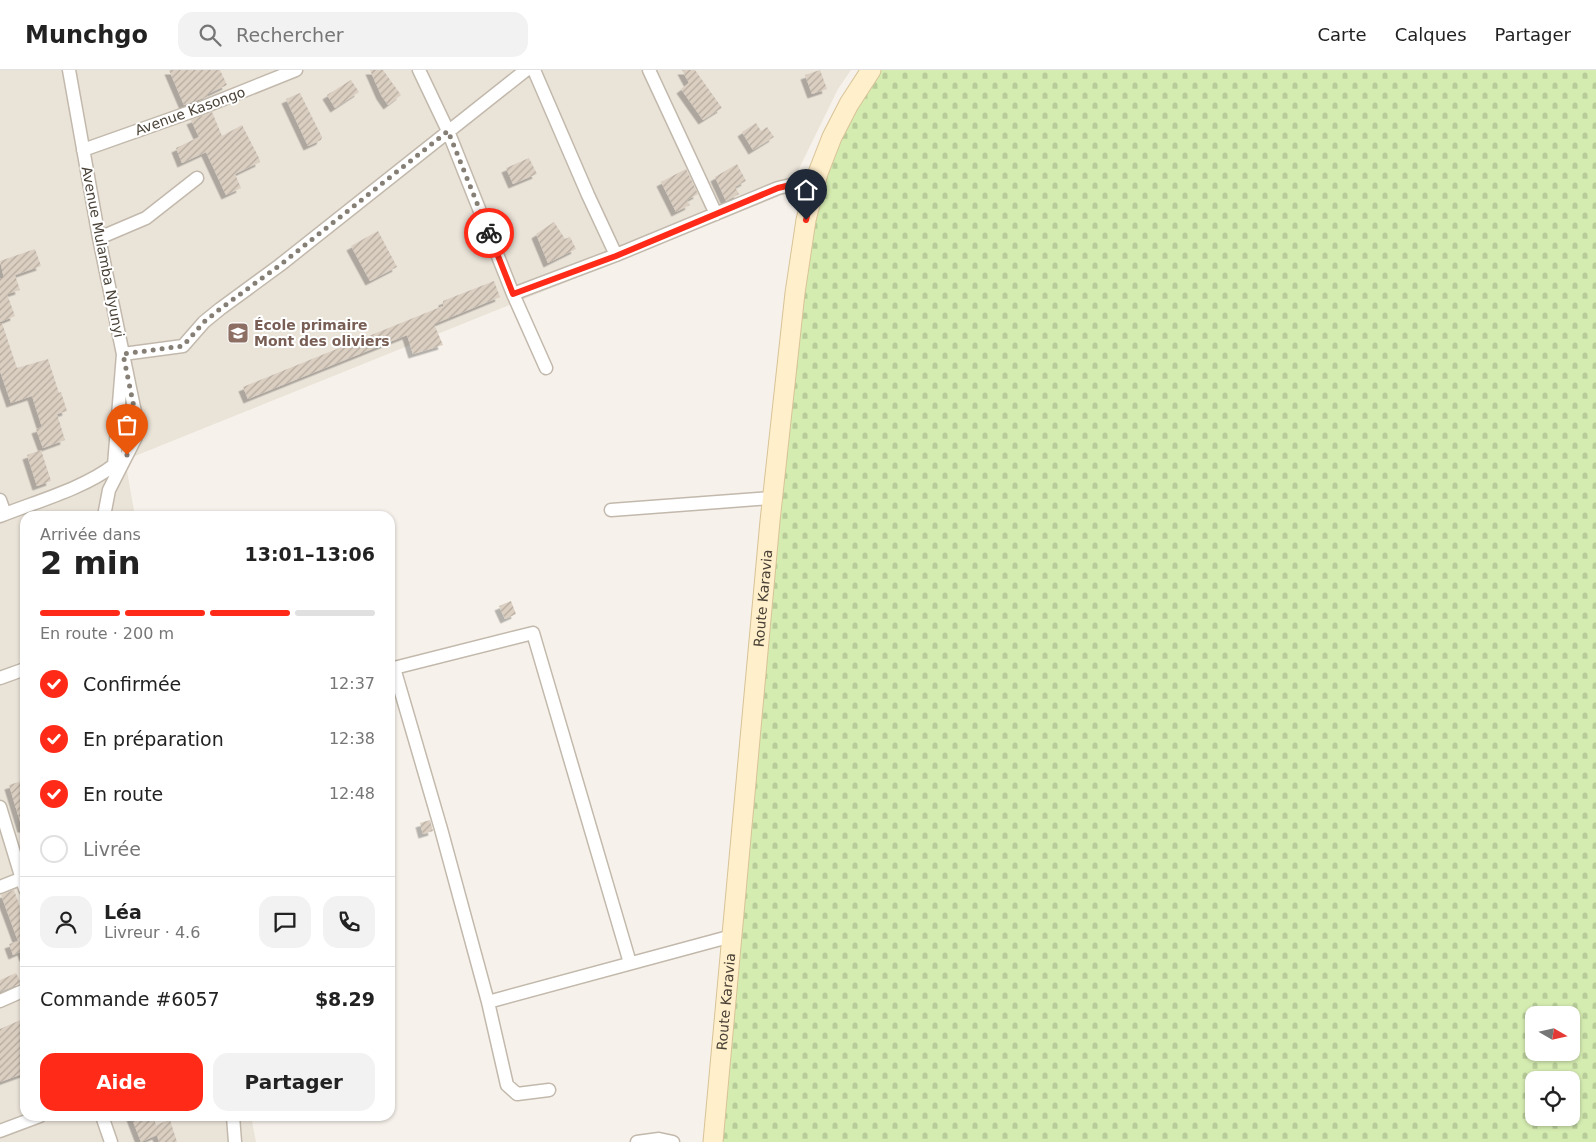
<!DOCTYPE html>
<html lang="fr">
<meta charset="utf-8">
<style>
body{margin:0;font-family:"DejaVu Sans",sans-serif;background:#f2f2f2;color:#222;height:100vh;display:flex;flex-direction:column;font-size:19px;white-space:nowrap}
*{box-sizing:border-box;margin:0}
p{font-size:16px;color:#767676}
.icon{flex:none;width:28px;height:28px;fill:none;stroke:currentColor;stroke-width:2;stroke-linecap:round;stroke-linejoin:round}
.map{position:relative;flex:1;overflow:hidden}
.panel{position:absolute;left:20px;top:441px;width:375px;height:610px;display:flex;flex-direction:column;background:#fff;border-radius:15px;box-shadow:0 1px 4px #0004}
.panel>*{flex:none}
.needle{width:32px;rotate:99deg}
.buttons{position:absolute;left:1525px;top:936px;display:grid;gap:10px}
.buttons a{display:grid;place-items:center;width:55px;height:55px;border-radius:10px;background:#fff;box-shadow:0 1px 4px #0004;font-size:25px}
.pin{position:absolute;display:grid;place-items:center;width:42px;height:42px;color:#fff;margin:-51px -21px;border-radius:50% 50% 50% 0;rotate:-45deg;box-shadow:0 0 5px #0007}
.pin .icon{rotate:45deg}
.courier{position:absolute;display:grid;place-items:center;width:50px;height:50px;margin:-25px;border:4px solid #ff2b18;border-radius:50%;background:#fff;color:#222;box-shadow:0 1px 6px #0007}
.head em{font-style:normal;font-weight:600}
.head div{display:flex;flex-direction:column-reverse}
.head{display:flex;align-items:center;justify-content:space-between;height:85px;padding:0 20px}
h1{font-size:32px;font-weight:600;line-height:38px}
.bar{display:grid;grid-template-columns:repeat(4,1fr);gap:8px 5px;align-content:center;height:60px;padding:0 20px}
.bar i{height:6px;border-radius:4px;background:#e0e0e0}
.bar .active{background:#ff2b18}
.bar p{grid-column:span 4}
.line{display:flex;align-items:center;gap:12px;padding:0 20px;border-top:1px solid #e0e0e0}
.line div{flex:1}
.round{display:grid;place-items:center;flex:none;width:52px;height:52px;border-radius:15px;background:#f2f2f2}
ol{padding:0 20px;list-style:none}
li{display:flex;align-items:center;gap:15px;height:55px}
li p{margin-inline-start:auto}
li .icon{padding:5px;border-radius:50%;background:#ff2b18;color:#fff;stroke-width:4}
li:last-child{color:#767676}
li i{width:28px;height:28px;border:2px solid #e0e0e0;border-radius:50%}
.action{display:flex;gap:10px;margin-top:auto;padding:10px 20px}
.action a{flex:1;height:58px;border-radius:15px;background:#ff2b18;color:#fff;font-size:20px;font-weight:600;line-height:58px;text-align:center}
.action a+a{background:#f2f2f2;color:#222}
header{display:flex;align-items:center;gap:30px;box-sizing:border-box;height:70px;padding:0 25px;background:#fff;border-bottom:1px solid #e0e0e0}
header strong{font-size:24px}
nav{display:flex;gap:28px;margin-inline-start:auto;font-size:18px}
.search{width:350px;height:45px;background:#f2f2f2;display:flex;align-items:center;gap:12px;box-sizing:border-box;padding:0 18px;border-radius:15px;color:#767676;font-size:19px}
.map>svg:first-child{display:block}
.residential{fill:#eae3d8}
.cemetery{fill:url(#cemetery-stones);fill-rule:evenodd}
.building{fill:url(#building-hatch);filter:url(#shadow)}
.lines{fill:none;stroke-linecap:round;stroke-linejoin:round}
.street-casing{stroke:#c2b9ac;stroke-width:15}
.secondary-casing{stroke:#d8c398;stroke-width:21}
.street{stroke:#fff;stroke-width:12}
.secondary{stroke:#ffefcb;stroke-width:19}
.done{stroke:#867f76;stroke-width:5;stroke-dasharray:0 9}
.route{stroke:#ff2b18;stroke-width:6}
.labels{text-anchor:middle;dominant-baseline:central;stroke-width:4;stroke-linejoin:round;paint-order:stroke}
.street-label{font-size:14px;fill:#4a4237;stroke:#fff}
.education-label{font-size:14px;font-weight:bold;fill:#785e54;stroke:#fff;text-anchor:start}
</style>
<header>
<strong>Munchgo</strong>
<div class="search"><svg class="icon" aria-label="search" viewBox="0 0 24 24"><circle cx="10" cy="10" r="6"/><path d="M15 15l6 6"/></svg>Rechercher</div>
<nav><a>Carte</a><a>Calques</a><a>Partager</a></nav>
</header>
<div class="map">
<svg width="1596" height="1072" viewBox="0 0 1596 1072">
<defs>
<pattern id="cemetery-stones" width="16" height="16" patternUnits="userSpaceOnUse" patternTransform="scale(1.25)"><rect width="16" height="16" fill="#d5ecb1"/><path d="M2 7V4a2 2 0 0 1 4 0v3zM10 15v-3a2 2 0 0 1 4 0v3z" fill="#b8cc99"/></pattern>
<pattern id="building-hatch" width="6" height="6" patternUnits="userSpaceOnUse" patternTransform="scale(1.25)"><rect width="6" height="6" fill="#dbcfc2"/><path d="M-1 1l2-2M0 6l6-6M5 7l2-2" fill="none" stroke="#b4aa9e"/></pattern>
<filter id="shadow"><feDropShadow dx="-4.5" dy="4.5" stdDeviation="0" flood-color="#0004"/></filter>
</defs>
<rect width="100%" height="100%" fill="#f6f1ea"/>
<path class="residential" d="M 0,0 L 851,0 L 838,19 L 787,123 L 125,390 L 135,446 L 25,446 L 25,1046 L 251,1046 L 256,1072 L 0,1072 Z"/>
<path class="cemetery" d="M 881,0 L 1596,0 L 1596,1072 L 718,1072 L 799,242 L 817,132 L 848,53 ZM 1534,945 L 1571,945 L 1571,982 L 1534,982 ZM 1534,1010 L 1571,1010 L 1571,1048 L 1534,1048 Z"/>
<path class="building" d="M 169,0 L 220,0 L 227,15 L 208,24 L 208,26 L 206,27 L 184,35 Z
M 370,0 L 383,0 L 401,25 L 388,35 L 381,25 Z
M 682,0 L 695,0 L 722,38 L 703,50 L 681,19 L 689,13 Z
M 820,0 L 827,19 L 812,24 L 805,5 Z
M 351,10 L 359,22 L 335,38 L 327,25 Z
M 300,23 L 322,67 L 321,70 L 308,76 L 286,29 Z
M 212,42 L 222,66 L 242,55 L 259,88 L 260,92 L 235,104 L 241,118 L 226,125 L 206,82 L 182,93 L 176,78 L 199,67 L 191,50 Z
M 756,53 L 761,61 L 767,57 L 774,67 L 753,80 L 742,62 Z
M 529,88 L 537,104 L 513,114 L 506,98 Z
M 737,94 L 746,111 L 735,117 L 739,124 L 726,131 L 715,107 Z
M 686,99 L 698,124 L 687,130 L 690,135 L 676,142 L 661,112 Z
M 554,152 L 565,169 L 570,167 L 576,179 L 548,193 L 536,164 Z
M 378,161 L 397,197 L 370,211 L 351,176 Z
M 35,179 L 41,196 L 15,205 L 20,220 L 7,224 L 15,246 L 0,252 L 0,208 L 4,208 L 0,191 Z
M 494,211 L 500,227 L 434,254 L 443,275 L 413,284 L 407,265 L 248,329 L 243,317 L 443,236 L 443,231 Z
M 0,253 L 2,253 L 17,298 L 48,289 L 59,323 L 61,322 L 67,341 L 57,344 L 65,370 L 43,378 L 36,359 L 42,357 L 32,326 L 11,333 L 0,301 Z
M 41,380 L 51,411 L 37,416 L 27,385 Z
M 511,531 L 516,544 L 505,549 L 499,536 Z
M 25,710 L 25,758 L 22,758 L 9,715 Z
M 430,750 L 433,761 L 423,764 L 420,753 Z
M 14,820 L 25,852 L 25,887 L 24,887 L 22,881 L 13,885 L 9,874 L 18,871 L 1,825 Z
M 16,903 L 21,913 L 0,922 L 0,910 Z
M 25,948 L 25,1003 L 0,1012 L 0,959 Z
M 131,1046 L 153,1046 L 156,1055 L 170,1050 L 177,1072 L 159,1072 L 157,1065 L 141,1072 Z"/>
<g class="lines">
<g class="street-casing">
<path id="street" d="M 69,0 L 99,168 L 137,352 L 136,367 L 109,420 L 104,446
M 419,0 L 448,61 L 513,224 L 546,298
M 534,0 L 588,125 L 616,185
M 649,0 L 716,144
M 83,80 L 196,40 L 296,0
M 99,168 L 146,148 L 197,108
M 513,224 L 616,185 L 778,118 L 816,109
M 0,430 L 5,444
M 611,440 L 772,428
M 0,446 C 35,432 85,418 114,395 L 123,284 L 183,276 L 204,252 L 220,239 L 280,195 L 526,0
M 394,598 L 441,759 L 488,932 L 732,866
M 390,599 L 533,563 L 630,893
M 0,608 L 25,599
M 0,737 L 25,819
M 0,817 L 25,807
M 0,931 L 25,920
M 488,932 L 507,1015 L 517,1024 L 549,1020
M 102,1046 L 111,1072
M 233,1046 L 235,1072
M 0,1061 L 40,1046
M 637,1072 L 659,1069 L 673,1072"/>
</g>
<g class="secondary-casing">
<g id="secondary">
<path id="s1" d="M 713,1072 L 770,451 L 795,223 L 806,150 L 818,103 L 832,67 L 849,34 L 871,0"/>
</g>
</g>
<use href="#street" class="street"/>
<use href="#secondary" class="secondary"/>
</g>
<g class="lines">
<path class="done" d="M 127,385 L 136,367 L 137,352 L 123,284 L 183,276 L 204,252 L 220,239 L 280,195 L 448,61 L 489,163"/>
<path class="route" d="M 489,163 L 513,224 L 616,186 L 778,118 L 816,109 L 806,150"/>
</g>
<defs>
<g id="school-square" transform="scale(1.125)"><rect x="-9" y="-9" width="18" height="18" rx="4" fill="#8d6e63" stroke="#fff"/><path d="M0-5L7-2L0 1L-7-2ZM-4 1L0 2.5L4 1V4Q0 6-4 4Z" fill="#fff"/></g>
</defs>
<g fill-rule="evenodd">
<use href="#school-square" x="238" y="263"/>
</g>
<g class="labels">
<g class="street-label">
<text transform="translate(190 41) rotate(-20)">Avenue Kasongo</text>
<text transform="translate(103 182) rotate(79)">Avenue Mulamba Nyunyi</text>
<text stroke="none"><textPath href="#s1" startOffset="546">Route Karavia</textPath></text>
<text stroke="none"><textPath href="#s1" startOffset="141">Route Karavia</textPath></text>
</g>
<g class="education-label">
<text x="254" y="255">École primaire<tspan x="254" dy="16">Mont des oliviers</tspan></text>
</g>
</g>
</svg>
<div class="buttons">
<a><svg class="needle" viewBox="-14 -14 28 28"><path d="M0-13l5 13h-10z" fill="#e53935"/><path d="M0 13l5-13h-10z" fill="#767676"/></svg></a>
<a><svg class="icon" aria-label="locate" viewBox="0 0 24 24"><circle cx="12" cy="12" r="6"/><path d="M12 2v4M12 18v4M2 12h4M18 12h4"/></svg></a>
</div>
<div class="pin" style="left:127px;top:385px;background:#ea580c"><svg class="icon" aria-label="bag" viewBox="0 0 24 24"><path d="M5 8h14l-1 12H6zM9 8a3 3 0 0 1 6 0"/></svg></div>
<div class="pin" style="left:806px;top:150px;background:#1f2937"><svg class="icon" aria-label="home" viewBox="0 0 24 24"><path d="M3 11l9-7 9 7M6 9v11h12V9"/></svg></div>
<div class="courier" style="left:489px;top:163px"><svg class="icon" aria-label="bike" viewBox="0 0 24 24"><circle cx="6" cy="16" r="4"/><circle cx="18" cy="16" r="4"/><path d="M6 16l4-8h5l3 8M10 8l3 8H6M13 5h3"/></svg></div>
<section class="panel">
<div class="head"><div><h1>2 min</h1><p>Arrivée dans</p></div><em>13:01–13:06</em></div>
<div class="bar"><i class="active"></i><i class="active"></i><i class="active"></i><i></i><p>En route · 200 m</p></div>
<ol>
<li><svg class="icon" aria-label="check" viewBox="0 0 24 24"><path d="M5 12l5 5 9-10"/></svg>Confirmée<p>12:37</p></li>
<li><svg class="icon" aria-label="check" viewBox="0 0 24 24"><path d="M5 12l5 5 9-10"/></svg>En préparation<p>12:38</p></li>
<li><svg class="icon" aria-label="check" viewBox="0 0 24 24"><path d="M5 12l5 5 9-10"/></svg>En route<p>12:48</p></li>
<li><i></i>Livrée</li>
</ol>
<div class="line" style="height:90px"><a class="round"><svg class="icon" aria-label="person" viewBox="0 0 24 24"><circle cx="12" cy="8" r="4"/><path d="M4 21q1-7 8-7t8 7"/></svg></a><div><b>Léa</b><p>Livreur · 4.6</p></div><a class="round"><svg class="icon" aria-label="chat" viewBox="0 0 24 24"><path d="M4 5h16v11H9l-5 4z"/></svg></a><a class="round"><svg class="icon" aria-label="phone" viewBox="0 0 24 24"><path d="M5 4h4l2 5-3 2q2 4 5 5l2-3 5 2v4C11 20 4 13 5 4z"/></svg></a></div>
<div class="line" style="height:65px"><div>Commande #6057</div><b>$8.29</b></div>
<div class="action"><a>Aide</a><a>Partager</a></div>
</section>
</div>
